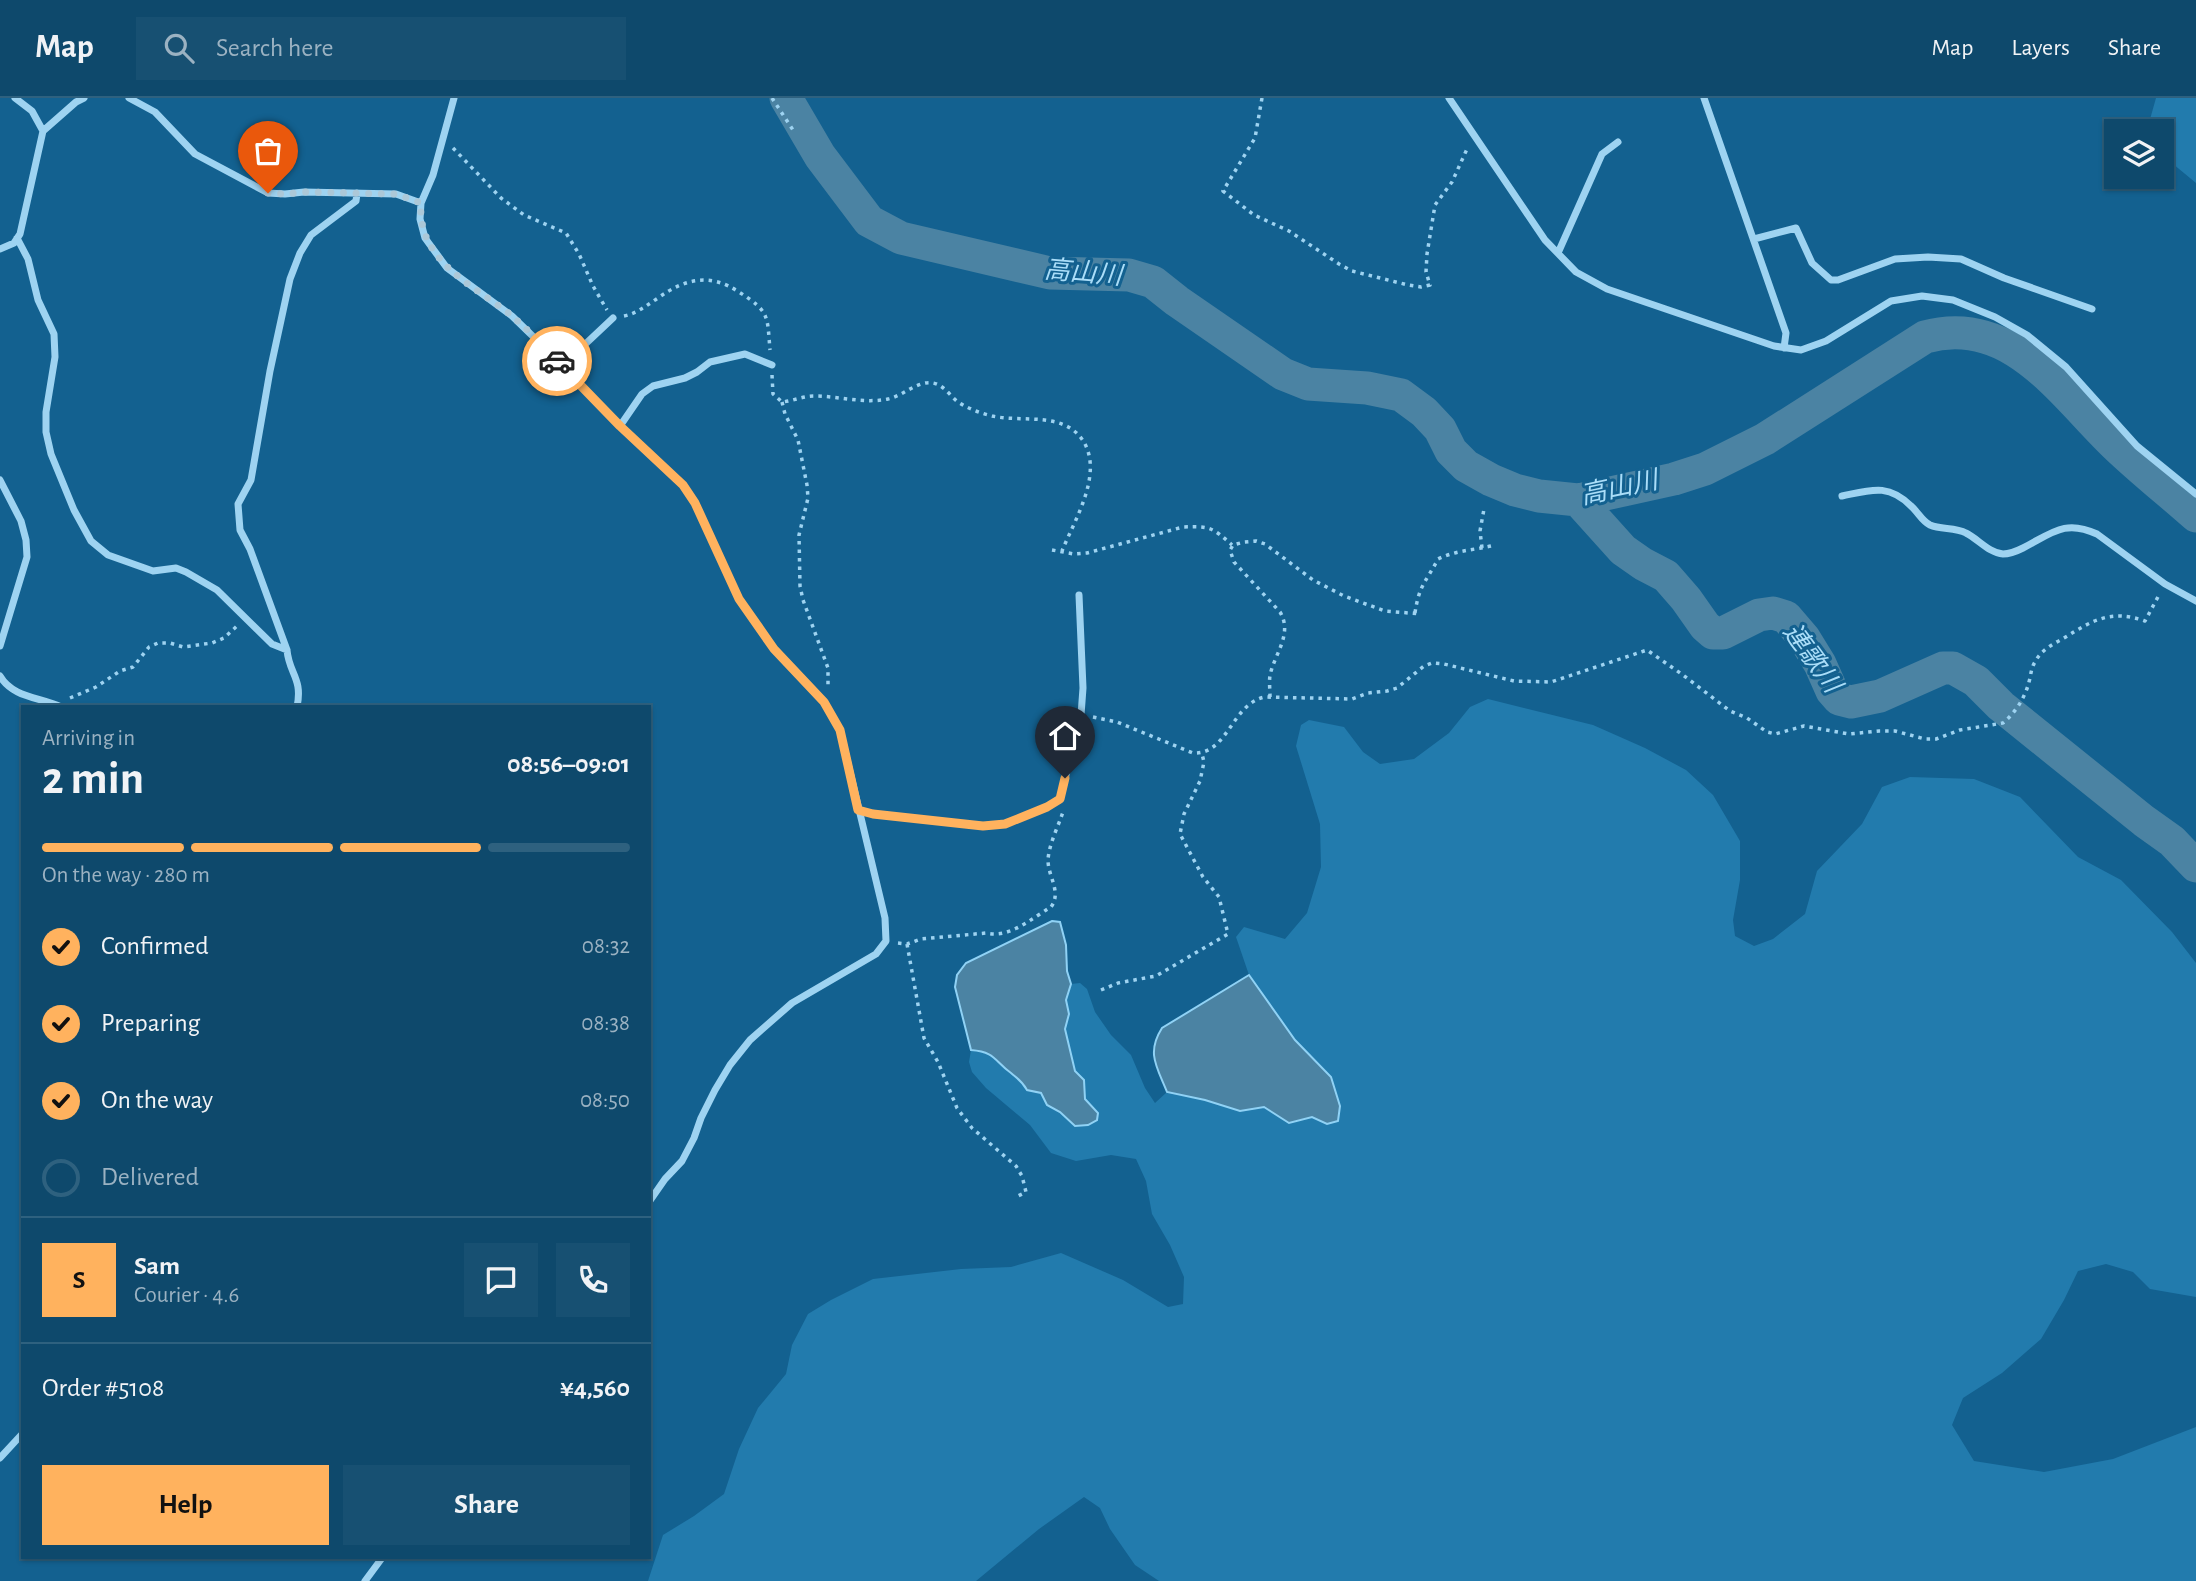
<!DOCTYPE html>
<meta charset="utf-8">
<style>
body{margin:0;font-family:"Alegreya Sans","Noto Sans JP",sans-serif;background:#175072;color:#f1f3f6;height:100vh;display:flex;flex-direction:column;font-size:26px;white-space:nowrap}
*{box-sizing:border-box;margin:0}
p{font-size:23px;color:#9bb2c2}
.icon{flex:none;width:38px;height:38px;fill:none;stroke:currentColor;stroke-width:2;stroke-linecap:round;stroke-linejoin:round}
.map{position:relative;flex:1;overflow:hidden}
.side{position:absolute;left:21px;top:607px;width:630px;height:854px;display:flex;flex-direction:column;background:#0e496c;border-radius:0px;box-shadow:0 2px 5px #0004,0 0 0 2px #2e617f}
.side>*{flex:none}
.buttons{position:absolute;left:2104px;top:21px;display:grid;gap:14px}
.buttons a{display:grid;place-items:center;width:70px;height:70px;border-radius:0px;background:#0e496c;box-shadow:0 2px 5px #0004,0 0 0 2px #2e617f;font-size:35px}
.pin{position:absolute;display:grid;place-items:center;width:60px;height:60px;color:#fff;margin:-72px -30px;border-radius:50% 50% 50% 0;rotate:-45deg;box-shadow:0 0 7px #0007}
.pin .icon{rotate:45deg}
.courier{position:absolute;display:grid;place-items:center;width:70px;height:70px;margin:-35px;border:5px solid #ffb25e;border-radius:50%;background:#fff;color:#222;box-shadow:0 2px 9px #0007}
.headline em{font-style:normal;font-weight:600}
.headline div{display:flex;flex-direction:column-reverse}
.headline{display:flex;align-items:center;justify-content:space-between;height:119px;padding:0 21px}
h1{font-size:46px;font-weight:600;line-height:52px}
.bar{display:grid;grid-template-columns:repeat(4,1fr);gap:10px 7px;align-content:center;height:84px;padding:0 21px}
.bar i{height:9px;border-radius:5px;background:#2e617f}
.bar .selected{background:#ffb25e}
.bar p{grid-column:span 4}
.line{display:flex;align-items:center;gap:18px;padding:0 21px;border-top:2px solid #2e617f}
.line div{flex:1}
.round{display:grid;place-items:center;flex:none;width:74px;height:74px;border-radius:0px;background:#175072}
ol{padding:0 21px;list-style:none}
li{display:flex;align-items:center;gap:21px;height:77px}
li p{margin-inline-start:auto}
li .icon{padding:7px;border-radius:50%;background:#ffb25e;color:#111;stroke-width:4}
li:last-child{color:#9bb2c2}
li i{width:38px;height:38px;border:4px solid #2e617f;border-radius:50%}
.action{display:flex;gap:14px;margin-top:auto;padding:14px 21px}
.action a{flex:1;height:80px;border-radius:0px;background:#ffb25e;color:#111;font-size:28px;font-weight:600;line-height:80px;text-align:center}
.action a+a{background:#175072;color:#f1f3f6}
header{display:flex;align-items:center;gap:42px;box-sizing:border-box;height:98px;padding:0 35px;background:#0e496c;border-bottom:2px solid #2e617f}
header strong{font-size:33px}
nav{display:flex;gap:38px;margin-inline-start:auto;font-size:24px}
.search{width:490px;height:63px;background:#175072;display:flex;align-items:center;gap:18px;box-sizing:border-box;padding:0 24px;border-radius:0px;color:#9bb2c2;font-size:26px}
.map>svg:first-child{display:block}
.green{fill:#227bad}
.water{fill:#4b83a3;stroke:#90d2f5;stroke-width:2}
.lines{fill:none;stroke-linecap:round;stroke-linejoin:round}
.river{stroke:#4b83a3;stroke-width:33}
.path{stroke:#9ed3f1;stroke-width:3.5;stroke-dasharray:3.5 5;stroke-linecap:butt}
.minor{stroke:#9ed3f1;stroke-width:7}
.done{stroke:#acc8d8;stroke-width:7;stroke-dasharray:0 12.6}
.route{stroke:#ffb25e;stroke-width:9}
.labels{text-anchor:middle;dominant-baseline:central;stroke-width:6;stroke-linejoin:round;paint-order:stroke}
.water-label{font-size:26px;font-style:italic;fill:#aaddf8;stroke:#136190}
</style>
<header>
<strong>Map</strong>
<div class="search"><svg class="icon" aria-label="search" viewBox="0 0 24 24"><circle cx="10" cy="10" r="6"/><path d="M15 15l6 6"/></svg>Search here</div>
<nav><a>Map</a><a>Layers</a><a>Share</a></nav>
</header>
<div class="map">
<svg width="2196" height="1483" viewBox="0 0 2196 1483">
<rect width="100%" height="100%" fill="#136190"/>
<path class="green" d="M 2156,0 L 2196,0 L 2196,85 L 2161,56 L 2161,33 L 2147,32 Z
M 1488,601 L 1593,627 L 1645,650 L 1686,672 L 1713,697 L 1740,743 L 1740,782 L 1733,822 L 1735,838 L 1754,848 L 1773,841 L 1805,816 L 1817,773 L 1862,726 L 1882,689 L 1910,679 L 1974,681 L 2020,699 L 2078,759 L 2121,782 L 2172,834 L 2196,865 L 2196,1199 L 2150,1191 L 2133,1174 L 2106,1166 L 2078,1173 L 2064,1202 L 2041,1241 L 2002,1275 L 1963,1300 L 1952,1327 L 1974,1363 L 2044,1374 L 2113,1361 L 2196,1329 L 2196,1483 L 1159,1483 L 1135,1467 L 1110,1431 L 1100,1410 L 1084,1399 L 1039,1431 L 976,1483 L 648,1483 L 663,1437 L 694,1418 L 724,1396 L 739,1351 L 758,1310 L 786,1276 L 792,1247 L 808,1216 L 831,1202 L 873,1181 L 961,1171 L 1011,1169 L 1061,1155 L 1123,1182 L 1168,1209 L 1183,1206 L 1184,1179 L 1170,1147 L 1152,1116 L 1146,1083 L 1136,1061 L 1111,1057 L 1076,1063 L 1051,1055 L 1030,1027 L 986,990 L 972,974 L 969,964 L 971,952 C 996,954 994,963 1011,975 C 1018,981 1022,983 1027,992 L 1041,995 L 1047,1007 L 1060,1014 L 1075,1028 L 1088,1027 L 1097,1022 L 1098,1015 L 1085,1001 L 1084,982 L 1075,973 L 1065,931 L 1069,916 L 1066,902 L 1071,886 L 1080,885 L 1087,891 L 1095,914 L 1111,937 L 1131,957 L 1145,990 L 1155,1005 L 1167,994 L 1205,1002 L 1240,1013 L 1264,1009 L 1289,1024 L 1313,1019 L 1327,1026 L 1331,979 L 1295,942 L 1249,877 L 1236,839 L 1244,829 L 1285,841 L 1307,815 L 1321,769 L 1320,726 L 1296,648 L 1301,627 L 1309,622 L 1344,629 L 1363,654 L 1380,666 L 1414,661 L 1449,635 L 1470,609 Z"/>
<path class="water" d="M 1052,823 L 1060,824 L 1066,847 L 1067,873 L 1071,886 L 1066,902 L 1069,916 L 1065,931 L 1075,973 L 1084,982 L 1085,1001 L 1098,1015 L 1097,1022 L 1088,1027 L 1075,1028 L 1060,1014 L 1047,1007 L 1041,995 L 1027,992 C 1022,983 1018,981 1011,975 C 994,963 996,954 971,952 L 955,889 L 957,877 L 966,865 Z
M 1249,877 L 1295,942 L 1331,979 L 1340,1008 L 1338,1023 L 1327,1026 L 1312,1019 L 1289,1025 L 1264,1009 L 1240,1013 L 1205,1002 L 1167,994 C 1157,969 1146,955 1162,930 Z"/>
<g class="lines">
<path class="river" d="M 786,0 L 820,58 L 869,123 L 901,140 L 1050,175 L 1129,177 L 1153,184 L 1177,203 L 1283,276 L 1308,286 L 1367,290 L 1401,297 L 1424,314 L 1440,331 L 1451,353 L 1466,368 L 1491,382 L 1515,392 L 1539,398 L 1578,402 L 1674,381 L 1705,371 L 1765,341 L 1925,239 C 2011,215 2062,296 2115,347 C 2141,372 2169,394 2196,418
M 1578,402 L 1623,452 L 1643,466 L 1666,478 L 1686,501 L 1705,528 L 1713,535 L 1723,535 L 1759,517 L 1773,515 L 1786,519 L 1804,540 L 1820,566 L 1832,593 L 1839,601 L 1851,604 L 1880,598 L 1943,570 L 1953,570 L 1976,583 L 2001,608 L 2144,723 L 2172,743 L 2196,768"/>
<path class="path" d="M 772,0 L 795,35
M 1262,0 L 1255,40 L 1223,93 L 1254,117 L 1289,133 L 1339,166 L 1352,173 L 1408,187 L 1421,189 L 1430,187 L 1426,174 L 1427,156 L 1435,107 L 1452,84 L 1467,51
M 453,50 L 501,100 L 524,117 L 566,135 L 579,156 L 593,188 L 607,212
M 624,218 C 638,215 647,207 658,200 C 686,180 710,175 739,194 C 770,214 767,217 770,252
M 772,277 L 773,296 L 782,304 C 793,303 803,298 814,298 C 839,298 863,306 888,301 C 903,298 918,282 933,285 C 944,287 950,298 958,304 C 969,311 980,315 992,318 C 1024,325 1066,312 1085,346 C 1102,379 1074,423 1062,453
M 782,304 L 785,316 L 798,342 L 807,387 L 808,400 L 799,437 L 800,488 L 803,502 L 828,570 L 828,589
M 1482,450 L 1480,433 L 1484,411
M 1052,452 L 1074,456 L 1087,455 L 1183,429 C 1210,428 1212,429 1232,447
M 1415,515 C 1419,487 1426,484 1438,461 C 1454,453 1473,452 1491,448
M 1270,599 C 1270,592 1269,584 1270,577 C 1275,555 1293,536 1280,514 L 1234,464 L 1230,452 L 1233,447 L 1244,444 L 1256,443 L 1265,446 L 1313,482 L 1344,498 L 1385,513 L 1421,516
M 70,600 L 96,589 L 120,573 L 133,569 L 149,549 L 158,545 L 170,545 L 183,549 L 212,545 L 224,540 L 237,528
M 1093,619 L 1117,624 L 1193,655 C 1228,657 1232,605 1265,599 L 1352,601 L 1368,595 L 1387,593 L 1397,590 L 1424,568 L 1432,565 L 1444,566 L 1514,583 L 1551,584 L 1647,552 L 1683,577 L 1730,613 L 1747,620 L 1767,634 L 1775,636 L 1804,628 L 1849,636 L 1879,633 L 1895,633 L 1925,641 L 1936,641 L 1960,632 L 2003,625 C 2015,615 2025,600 2029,584 C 2031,577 2031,570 2035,564 C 2041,552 2053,546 2064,540 C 2093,522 2111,511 2145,523 L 2159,497
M 898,845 L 907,846 L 921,841 L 986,835 C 1009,841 1032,820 1051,809 C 1062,794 1048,779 1048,762 C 1049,746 1058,729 1063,714
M 907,846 L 924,940 L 938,964 L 957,1010 L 972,1030 L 1016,1068 L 1022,1078 L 1026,1094 L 1016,1099
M 1101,892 L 1118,885 L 1156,878 L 1228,836 L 1219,799 L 1203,779 L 1180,736 L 1184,716 L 1200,683 L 1204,664 L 1202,656"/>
<path class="minor" d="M 129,0 L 155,14 L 195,56 L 268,95 L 285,96 L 304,94 L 396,96 L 421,105
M 454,0 L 433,77 L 421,105 L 420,121 L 425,140 L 447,170 L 512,218 L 548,253 L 620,328 L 683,387 L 695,405 L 739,501 L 774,551 L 824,604 L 840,632 L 885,820 L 886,843 L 876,856 L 792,905 L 750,942 L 730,967 L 715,992 L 701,1020 L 694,1040 L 682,1063 L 665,1081 L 649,1104
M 1449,0 L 1545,142 L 1576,174 L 1607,191 L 1774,248 L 1801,252 L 1826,243 L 1891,203 L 1922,198 L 1953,202 L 1995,219 L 2027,237 L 2066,269 L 2137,348 L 2196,396
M 1704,0 L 1786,235 L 1784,250
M 43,33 L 76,4 L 84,0
M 17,140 L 28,161 L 38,202 L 54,236 L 55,259 L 46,314 L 46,334 L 51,356 L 74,412 L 91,443 L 108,457 L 153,473 L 176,470 L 186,474 L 217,492 L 272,546 L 287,552
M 1754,141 L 1796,130 L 1812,165 L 1831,182 L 1838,182 L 1895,161 L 1928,159 L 1961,161 L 2004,180 L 2092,211
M 0,151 L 14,145 L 20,136 L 43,33 L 32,13 L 15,0
M 1558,155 L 1602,56 L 1618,44
M 562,268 L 613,220
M 620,328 L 642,296 L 653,288 L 685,280 L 697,274 L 710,264 L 745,256 L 772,267
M 0,382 L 21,423 L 26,442 L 27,459 L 0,548
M 1842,398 C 1871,392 1888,385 1911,408 C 1918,414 1922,423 1930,427 C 1941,432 1955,429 1966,435 C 1978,441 1989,455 2003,456 C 2010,456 2017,453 2023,450 C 2052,435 2065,421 2097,436 L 2165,486 L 2196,503
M 0,578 C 13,600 40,599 61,609
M 297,609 C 303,580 289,576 287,552 L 250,451 L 240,432 L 238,406 L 251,382 L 270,273 L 290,181 L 300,155 L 311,137 L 356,103 L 357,95
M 858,712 L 873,716 L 983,728 L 1005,726 L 1047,709 L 1060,701 L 1081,617 L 1083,590 L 1079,497
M 0,1360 L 23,1335
M 365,1483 L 382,1460"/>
</g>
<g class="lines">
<path class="done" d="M 268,95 L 285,96 L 304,94 L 396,96 L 421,105 C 417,163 472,186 511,217 C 527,231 543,247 557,263"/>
<path class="route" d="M 557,263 L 620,328 L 683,387 L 695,405 L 739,501 L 774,551 L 824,604 L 840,632 L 858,712 L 873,716 L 983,728 L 1005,726 L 1047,709 L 1060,701 L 1065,680"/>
</g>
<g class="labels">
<g class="water-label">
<text transform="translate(1083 175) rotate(5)">高山川</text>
<text transform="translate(1619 390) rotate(-12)">高山川</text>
<text transform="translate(1812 560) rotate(54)">連歌川</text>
</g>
</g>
</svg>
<div class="buttons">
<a><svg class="icon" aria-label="layers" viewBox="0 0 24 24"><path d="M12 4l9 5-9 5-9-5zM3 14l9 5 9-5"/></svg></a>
</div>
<div class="pin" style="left:268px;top:95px;background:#ea580c"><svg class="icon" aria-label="bag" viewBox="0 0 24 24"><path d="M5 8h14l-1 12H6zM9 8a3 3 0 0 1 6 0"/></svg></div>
<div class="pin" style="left:1065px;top:680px;background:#1f2937"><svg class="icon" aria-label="home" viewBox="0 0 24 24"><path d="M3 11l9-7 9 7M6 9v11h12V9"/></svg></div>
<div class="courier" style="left:557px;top:263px"><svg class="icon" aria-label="car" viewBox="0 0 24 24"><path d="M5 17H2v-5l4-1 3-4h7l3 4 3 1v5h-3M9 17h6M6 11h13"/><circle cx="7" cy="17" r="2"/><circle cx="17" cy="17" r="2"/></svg></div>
<section class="side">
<div class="headline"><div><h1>2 min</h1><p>Arriving in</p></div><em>08:56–09:01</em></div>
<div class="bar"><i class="selected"></i><i class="selected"></i><i class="selected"></i><i></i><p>On the way · 280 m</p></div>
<ol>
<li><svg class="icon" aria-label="check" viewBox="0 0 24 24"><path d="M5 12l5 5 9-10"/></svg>Confirmed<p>08:32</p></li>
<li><svg class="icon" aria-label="check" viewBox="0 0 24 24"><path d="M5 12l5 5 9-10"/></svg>Preparing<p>08:38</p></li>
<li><svg class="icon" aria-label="check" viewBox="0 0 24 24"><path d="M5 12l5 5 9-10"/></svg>On the way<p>08:50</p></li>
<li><i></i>Delivered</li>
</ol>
<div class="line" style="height:126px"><b class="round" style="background:#ffb25e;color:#111">S</b><div><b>Sam</b><p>Courier · 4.6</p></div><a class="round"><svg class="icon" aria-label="chat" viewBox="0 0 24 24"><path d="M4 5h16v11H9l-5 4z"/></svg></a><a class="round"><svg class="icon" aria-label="phone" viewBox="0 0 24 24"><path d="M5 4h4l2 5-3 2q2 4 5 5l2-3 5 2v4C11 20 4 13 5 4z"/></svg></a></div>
<div class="line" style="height:91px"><div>Order #5108</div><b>¥4,560</b></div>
<div class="action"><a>Help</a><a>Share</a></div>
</section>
</div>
